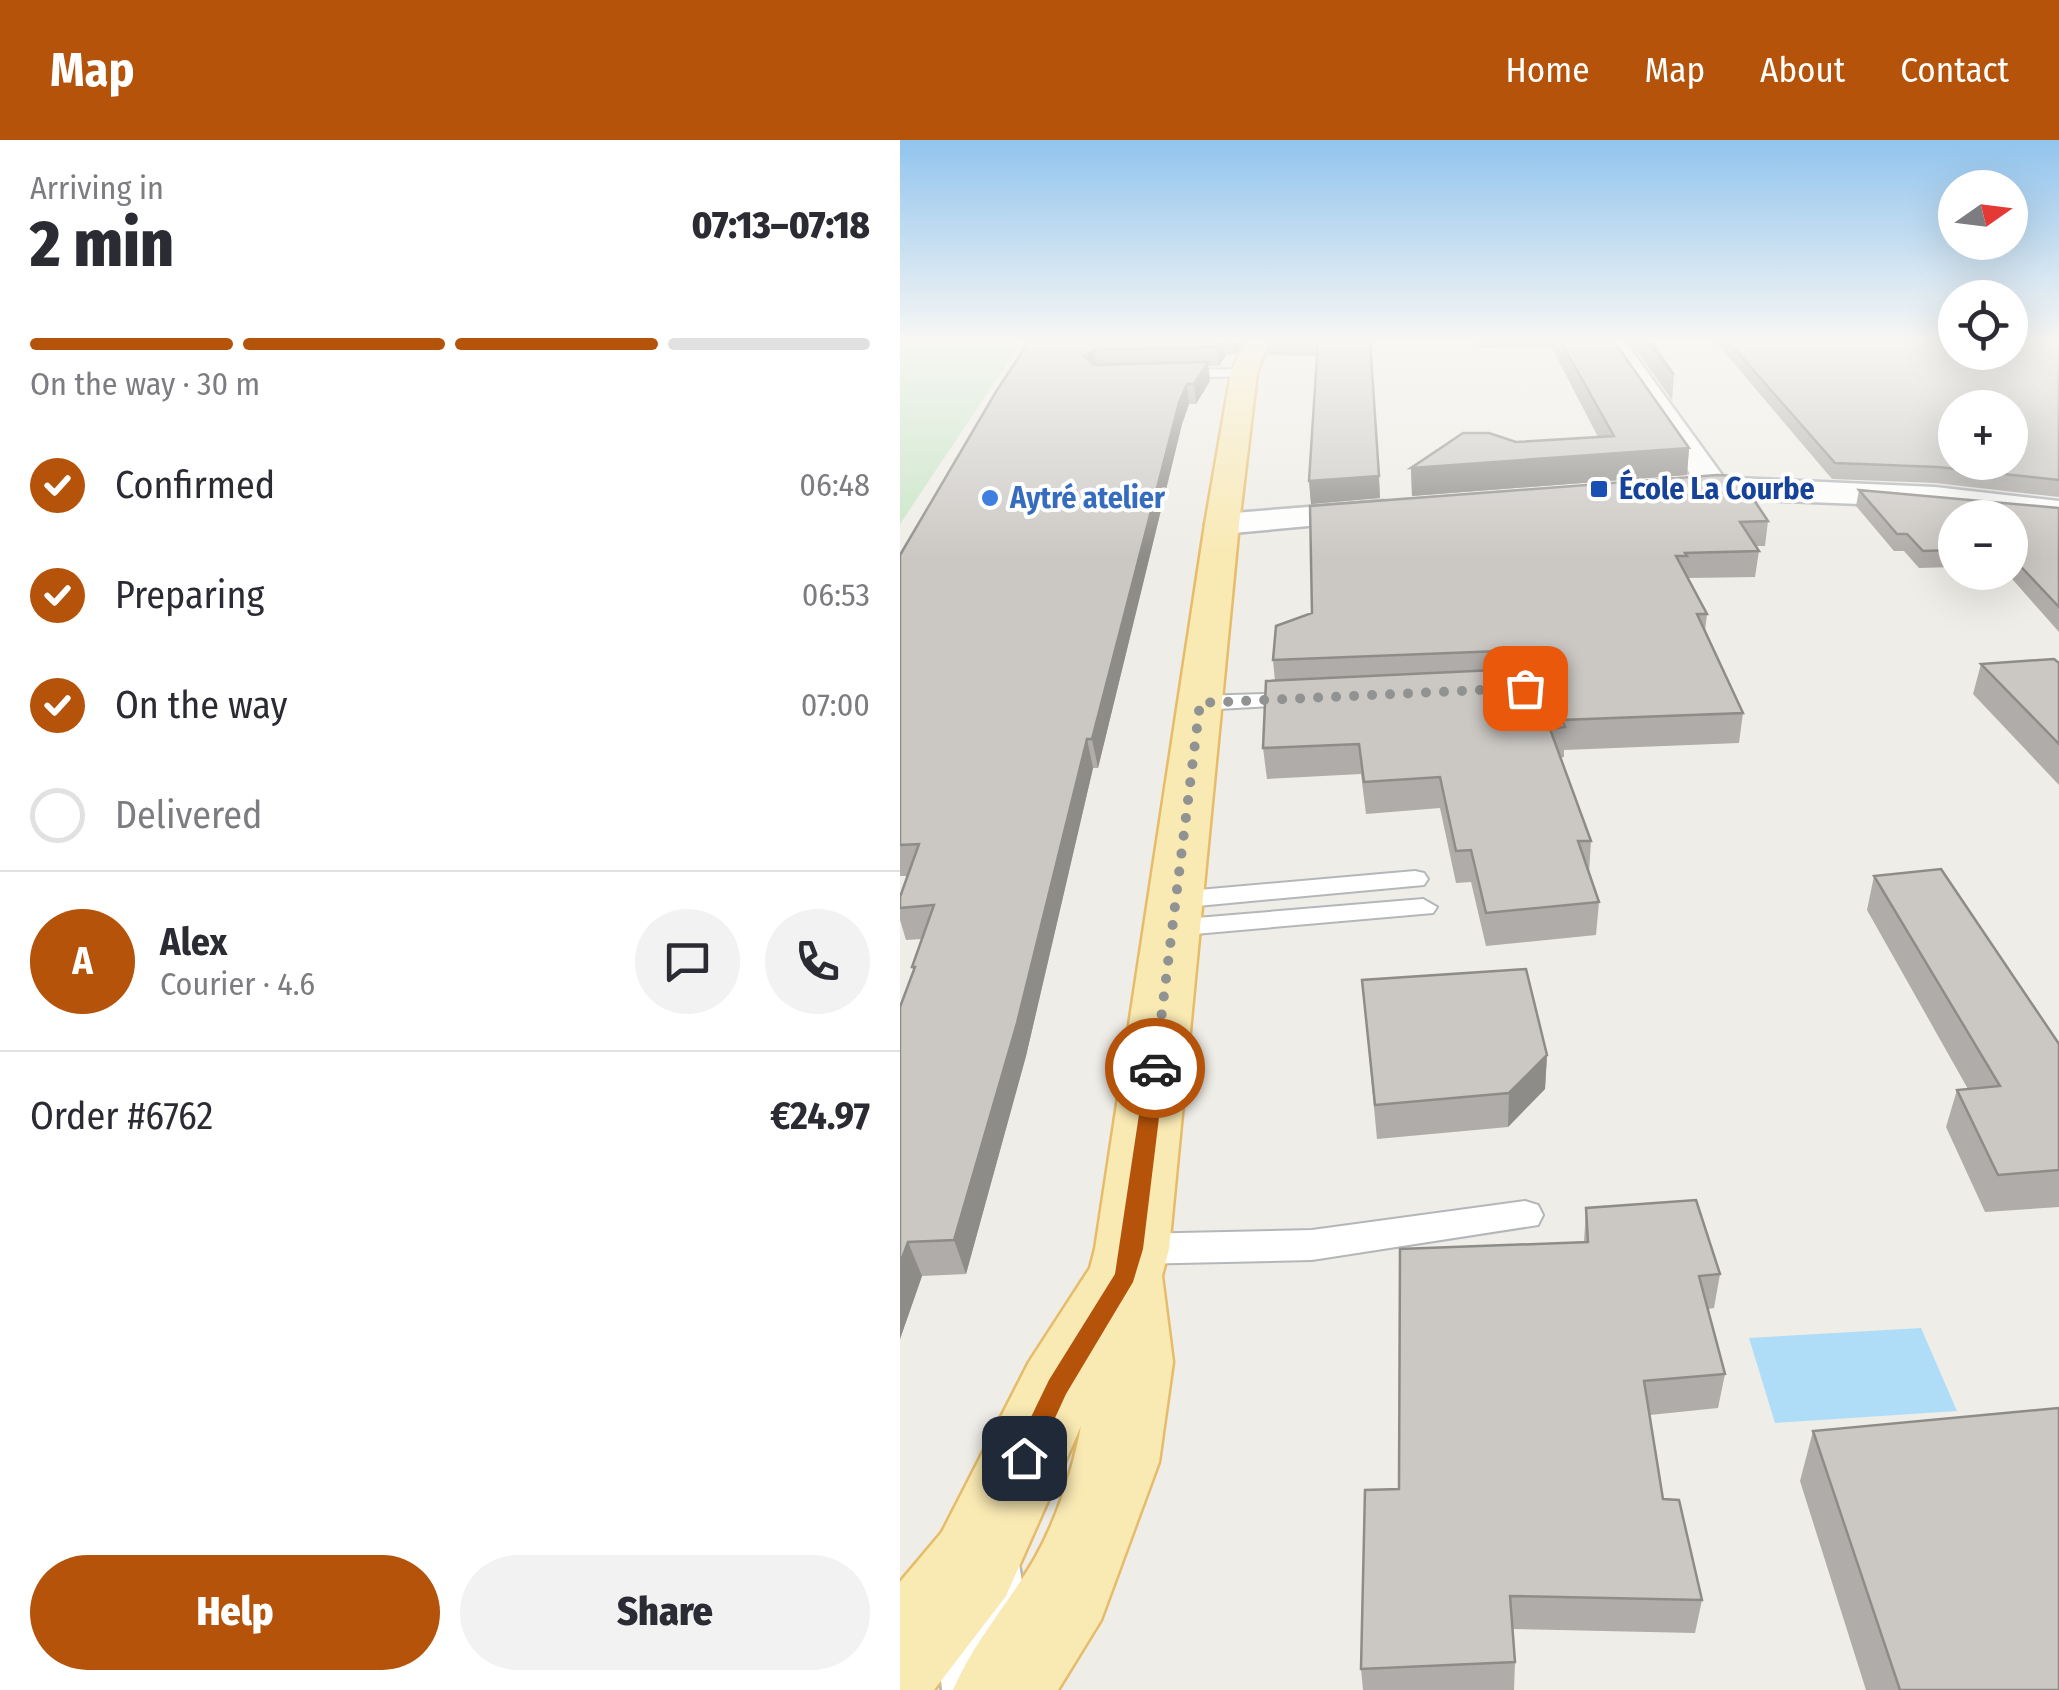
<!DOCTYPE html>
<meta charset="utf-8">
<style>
body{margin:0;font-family:"Fira Sans Condensed",sans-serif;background:#f2f2f3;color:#2b2b33;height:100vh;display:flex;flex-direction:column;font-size:38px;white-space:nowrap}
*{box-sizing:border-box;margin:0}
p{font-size:32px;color:#7c7c81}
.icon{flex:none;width:55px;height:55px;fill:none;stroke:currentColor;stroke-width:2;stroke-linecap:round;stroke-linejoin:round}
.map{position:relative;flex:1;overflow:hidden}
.details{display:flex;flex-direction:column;background:#fff;width:900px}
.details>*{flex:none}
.needle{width:65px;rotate:76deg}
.buttons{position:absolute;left:1038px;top:30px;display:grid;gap:20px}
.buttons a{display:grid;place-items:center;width:90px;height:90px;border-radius:50%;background:#fff;box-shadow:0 10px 40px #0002;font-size:50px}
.pin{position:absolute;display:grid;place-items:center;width:85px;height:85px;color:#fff;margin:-42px;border-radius:20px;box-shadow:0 5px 15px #0006}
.courier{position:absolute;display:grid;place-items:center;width:100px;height:100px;margin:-50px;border:8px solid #b45309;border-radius:50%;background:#fff;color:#222;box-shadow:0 2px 12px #0007}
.head em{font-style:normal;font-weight:800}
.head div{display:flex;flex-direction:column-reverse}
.head{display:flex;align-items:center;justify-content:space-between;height:170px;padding:0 30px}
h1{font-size:65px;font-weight:800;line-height:75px}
.bar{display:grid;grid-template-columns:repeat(4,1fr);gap:15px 10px;align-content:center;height:120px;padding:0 30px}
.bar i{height:12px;border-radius:8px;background:#e1e1e2}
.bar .selected{background:#b45309}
.bar p{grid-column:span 4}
.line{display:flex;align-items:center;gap:25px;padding:0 30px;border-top:2px solid #e1e1e2}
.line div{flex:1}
.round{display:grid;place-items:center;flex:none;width:105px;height:105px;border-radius:52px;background:#f2f2f3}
ol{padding:0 30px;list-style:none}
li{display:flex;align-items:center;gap:30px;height:110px}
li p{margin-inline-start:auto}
li .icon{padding:10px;border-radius:50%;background:#b45309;color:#fff;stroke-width:4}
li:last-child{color:#7c7c81}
li i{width:55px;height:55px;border:5px solid #e1e1e2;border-radius:50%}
.action{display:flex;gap:20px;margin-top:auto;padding:20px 30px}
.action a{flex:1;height:115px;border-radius:60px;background:#b45309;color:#fff;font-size:40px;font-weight:800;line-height:115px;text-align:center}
.action a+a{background:#f2f2f3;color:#2b2b33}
header{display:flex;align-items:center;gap:60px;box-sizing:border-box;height:140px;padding:0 50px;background:#b45309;color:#fff}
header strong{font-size:48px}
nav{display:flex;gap:55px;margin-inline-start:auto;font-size:35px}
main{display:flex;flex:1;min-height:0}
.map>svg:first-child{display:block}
.green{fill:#c8e5c6}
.water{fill:#afddf8}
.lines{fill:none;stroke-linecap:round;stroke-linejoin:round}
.lane-casing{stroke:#b4b7ba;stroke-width:4}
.street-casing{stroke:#b4b7ba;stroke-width:5}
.secondary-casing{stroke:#b3b6ba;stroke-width:5}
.primary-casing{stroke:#e6bc69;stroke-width:5}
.lane{fill:#fff;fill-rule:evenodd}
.street{fill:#fff;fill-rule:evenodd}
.secondary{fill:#fff;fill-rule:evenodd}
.primary{fill:#f9e9b3;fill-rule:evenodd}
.wall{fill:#afaca9}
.shaded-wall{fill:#8e8c89}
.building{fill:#cbc8c4;stroke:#8e8c89;stroke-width:2.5;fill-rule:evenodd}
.route{fill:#b45309}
.done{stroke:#919393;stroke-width:10;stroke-dasharray:0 18}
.transit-dot{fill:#1a4fb4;stroke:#fff;stroke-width:4}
.shop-dot{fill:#3f7fe0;stroke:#fff;stroke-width:4}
.labels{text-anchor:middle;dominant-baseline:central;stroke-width:8;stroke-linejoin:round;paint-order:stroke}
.far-transit-label{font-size:30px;font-weight:bold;fill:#164399;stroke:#fff;text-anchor:start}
.far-shop-label{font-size:30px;font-weight:bold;fill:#366cbe;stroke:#fff;text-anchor:start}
</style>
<header>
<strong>Map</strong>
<nav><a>Home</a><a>Map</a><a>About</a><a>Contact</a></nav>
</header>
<main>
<section class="details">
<div class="head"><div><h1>2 min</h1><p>Arriving in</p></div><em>07:13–07:18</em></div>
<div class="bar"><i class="selected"></i><i class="selected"></i><i class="selected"></i><i></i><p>On the way · 30 m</p></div>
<ol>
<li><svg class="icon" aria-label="check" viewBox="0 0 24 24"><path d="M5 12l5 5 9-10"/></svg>Confirmed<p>06:48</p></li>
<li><svg class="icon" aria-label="check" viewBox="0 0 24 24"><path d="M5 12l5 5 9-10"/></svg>Preparing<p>06:53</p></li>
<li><svg class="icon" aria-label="check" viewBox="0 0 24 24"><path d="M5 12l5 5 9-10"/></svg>On the way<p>07:00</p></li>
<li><i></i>Delivered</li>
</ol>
<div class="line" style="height:180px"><b class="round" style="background:#b45309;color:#fff">A</b><div><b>Alex</b><p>Courier · 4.6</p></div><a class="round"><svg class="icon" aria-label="chat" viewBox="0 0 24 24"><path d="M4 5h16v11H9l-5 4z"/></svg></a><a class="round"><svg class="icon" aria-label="phone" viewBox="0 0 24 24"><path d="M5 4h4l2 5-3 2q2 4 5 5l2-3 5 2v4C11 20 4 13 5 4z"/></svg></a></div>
<div class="line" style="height:130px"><div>Order #6762</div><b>€24.97</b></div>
<div class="action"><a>Help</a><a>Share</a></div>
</section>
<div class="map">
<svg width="1159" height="1550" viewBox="0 0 1159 1550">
<rect width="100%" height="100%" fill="#efede7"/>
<path class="green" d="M 0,200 L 123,200 L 0,384 Z"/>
<path class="water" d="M 1021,1188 L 1057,1271 L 875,1283 L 849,1198 Z"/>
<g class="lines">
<g class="lane-casing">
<path id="lane" d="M 344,229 L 350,233 L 348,236 L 275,238 L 269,234 L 275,230 Z
M 399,553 L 407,554 L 410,559 L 407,564 L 300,570 L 289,563 L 300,556 Z
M 515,731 L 524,733 L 528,739 L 524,745 L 276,768 L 262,760 L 276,752 Z
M 523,759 L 537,767 L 533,773 L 272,796 L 262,794 L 258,788 L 262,782 L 272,780 Z
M 625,1061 L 638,1065 L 643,1075 L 638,1085 L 412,1120 L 233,1124 L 220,1119 L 215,1109 L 220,1099 L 233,1094 L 412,1090 Z"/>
</g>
<g class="street-casing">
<path id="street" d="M 700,200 L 724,200 L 830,346 L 825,353 L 803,353 Z
M 74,1379 L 106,1392 L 119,1424 L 140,1550 L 42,1550 L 29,1424 L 42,1392 Z"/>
</g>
<g class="secondary-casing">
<path id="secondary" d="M 814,337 L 1035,347 L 1159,361 L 1159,381 L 1035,367 L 762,356 L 757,349 L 762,342 Z
M 483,361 L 495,364 L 499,371 L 495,378 L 322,394 L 310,391 L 305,384 L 310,377 L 322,374 Z"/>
</g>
<g class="primary-casing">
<path id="primary" d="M 345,200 L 369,200 L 357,233 L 339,384 L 269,1109 L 262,1136 L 273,1222 L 259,1322 L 201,1480 L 158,1550 L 53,1550 C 74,1501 109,1463 135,1418 C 157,1379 173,1329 181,1286 L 106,1456 L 34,1550 L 0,1550 L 0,1442 L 42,1392 L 129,1222 L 190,1128 L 195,1109 L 305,384 L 331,233 Z"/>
</g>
<use href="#lane" class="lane"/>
<use href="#street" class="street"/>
<use href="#secondary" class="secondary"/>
<use href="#primary" class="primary"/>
</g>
<path class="wall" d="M 130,200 L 343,200 L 335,215 L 326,215 L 319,226 L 308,226 L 310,241 L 296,264 L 289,264 L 282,284 L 198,628 L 193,628 L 126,916 L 66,1134 L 22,1136 L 0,1199 L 14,832 L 12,827 L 22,799 L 6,800 L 0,780 L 0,757 L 8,736 L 0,736 L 0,415 Z
M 366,200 L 470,200 L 480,358 L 411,364 L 409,341 L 417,216 L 367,215 Z
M 579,200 L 713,200 L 789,308 L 787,335 L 512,356 L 511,328 L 616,302 L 698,297 L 651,206 L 579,208 Z
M 729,200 L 750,200 L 774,235 L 772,260 Z
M 814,200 L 1159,200 L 1159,357 L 1035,343 L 932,339 Z
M 959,350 L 1159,368 L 1159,492 L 1106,432 L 1110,432 L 1110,378 L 1055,378 L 1055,427 L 1019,428 L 1004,411 L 994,411 L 956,366 Z
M 410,366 L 868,381 L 865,406 L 855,406 L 859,411 L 855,437 L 788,438 L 807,474 L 805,491 L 843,573 L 839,603 L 664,610 L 664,617 L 660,618 L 691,701 L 689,733 L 699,762 L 696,795 L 586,806 L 571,742 L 556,743 L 540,668 L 466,674 L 461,634 L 367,639 L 363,608 L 375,541 L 373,520 L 412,473 Z
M 1159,523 L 1159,645 L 1073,554 L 1081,524 Z
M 974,736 L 1159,904 L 1159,1067 L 1085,1072 L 1046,987 L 1057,950 L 1068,949 L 967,770 Z
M 462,840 L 647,915 L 645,949 L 608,987 L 477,999 Z
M 686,1068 L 820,1134 L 814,1168 L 808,1169 L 825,1234 L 818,1268 L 750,1275 L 763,1359 L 802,1460 L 795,1493 L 613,1489 L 615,1522 L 614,1550 L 463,1550 L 461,1529 L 499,1349 L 684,1102 Z
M 913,1291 L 1159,1550 L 966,1550 L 900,1341 Z"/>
<path class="shaded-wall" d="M 322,200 L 324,200 L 326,215 L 319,226 L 317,207 Z
M 333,200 L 343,200 L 335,215 Z
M 194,210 L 197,228 L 184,216 Z
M 308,222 L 310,241 L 296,264 L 294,244 Z
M 287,244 L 289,264 L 282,284 L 198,628 L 192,599 L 279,263 Z
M 789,308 L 787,335 L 512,356 L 511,328 Z
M 479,336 L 480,358 L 411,364 L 409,341 Z
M 187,599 L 193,628 L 126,916 L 66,1134 L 54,1100 Z
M 647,915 L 645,949 L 608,987 L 609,953 Z
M 8,1102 L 22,1136 L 0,1199 L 0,1124 Z"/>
<path class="building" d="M 130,200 L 322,200 L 317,207 L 194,210 L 184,216 L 194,225 L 308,222 L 294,244 L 287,244 L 279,263 L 192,599 L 187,599 L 117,883 L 54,1100 L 8,1102 L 0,1124 L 0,867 L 15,827 L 12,827 L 34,765 L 0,768 L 0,757 L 19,704 L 0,705 L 0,415 L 97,250 Z
M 418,200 L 470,200 L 479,336 L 409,341 Z
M 660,200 L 713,200 L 789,308 L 511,328 L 563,293 L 589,293 L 616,302 L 714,296 Z
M 747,200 L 750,200 L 774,235 Z
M 827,200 L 1055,200 L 1055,212 L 1110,212 L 1110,200 L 1159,200 L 1159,340 L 1038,327 L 935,323 ZM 1055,268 L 1110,268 L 1110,322 L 1055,322 Z
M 817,335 L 838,336 L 868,381 L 840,382 L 859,411 L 785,413 L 787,416 L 776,416 L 807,474 L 797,474 L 843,573 L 662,580 L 665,587 L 650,589 L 691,701 L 678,701 L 699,762 L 586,773 L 571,710 L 556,711 L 540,637 L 464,642 L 459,604 L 363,608 L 366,541 L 634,528 L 640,521 L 637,513 L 626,510 L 373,520 L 376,486 L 412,473 L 410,366 Z
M 959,350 L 1159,368 L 1159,467 L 1110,415 L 1110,378 L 1055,378 L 1055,410 L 1023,411 L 1007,394 L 997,394 Z
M 1154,519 L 1159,523 L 1159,604 L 1081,524 Z
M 1041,729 L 1159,904 L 1159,1030 L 1098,1035 L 1057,950 L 1100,946 L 974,736 Z
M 626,829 L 647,915 L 609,953 L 475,965 L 462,840 Z
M 796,1060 L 820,1134 L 799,1136 L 825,1234 L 744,1241 L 763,1359 L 779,1360 L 802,1460 L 610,1456 L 615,1522 L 461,1529 L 465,1350 L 499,1349 L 500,1109 L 688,1102 L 686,1068 Z
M 1159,1268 L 1159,1550 L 1000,1550 L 913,1291 Z"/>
<linearGradient id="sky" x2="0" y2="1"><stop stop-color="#91c4ee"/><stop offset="0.48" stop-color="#f8f7f4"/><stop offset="1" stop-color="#f8f7f4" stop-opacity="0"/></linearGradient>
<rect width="1159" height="417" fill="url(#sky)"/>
<path class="route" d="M 255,922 L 265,928 L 243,1109 L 233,1142 L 166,1254 L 133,1326 L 124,1329 L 115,1326 L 112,1318 L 115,1310 L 149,1240 L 215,1134 L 246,928 Z"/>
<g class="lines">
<path class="done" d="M 255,928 L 300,563 L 625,548"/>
</g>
<rect class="transit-dot" x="689" y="339" width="20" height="20" rx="5"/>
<circle class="shop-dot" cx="90" cy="358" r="10"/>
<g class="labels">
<g class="far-transit-label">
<text x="719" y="349">École La Courbe</text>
</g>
<g class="far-shop-label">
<text x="110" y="358">Aytré atelier</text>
</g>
</g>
</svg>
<div class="buttons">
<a><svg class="needle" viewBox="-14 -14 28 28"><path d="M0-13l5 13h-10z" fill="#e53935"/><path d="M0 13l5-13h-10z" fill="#7c7c81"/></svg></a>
<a><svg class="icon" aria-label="locate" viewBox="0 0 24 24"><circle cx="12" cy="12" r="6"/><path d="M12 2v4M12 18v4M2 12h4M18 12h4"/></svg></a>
<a>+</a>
<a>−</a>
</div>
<div class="pin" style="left:625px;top:548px;background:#ea580c"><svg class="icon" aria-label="bag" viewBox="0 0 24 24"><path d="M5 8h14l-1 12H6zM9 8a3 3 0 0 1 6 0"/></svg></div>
<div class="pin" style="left:124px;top:1318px;background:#1f2937"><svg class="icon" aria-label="home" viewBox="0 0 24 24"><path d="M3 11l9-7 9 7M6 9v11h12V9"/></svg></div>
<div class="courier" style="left:255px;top:928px"><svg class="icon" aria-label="car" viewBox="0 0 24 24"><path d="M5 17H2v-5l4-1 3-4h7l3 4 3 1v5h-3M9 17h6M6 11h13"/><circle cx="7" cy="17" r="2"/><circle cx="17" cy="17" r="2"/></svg></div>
</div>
</main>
